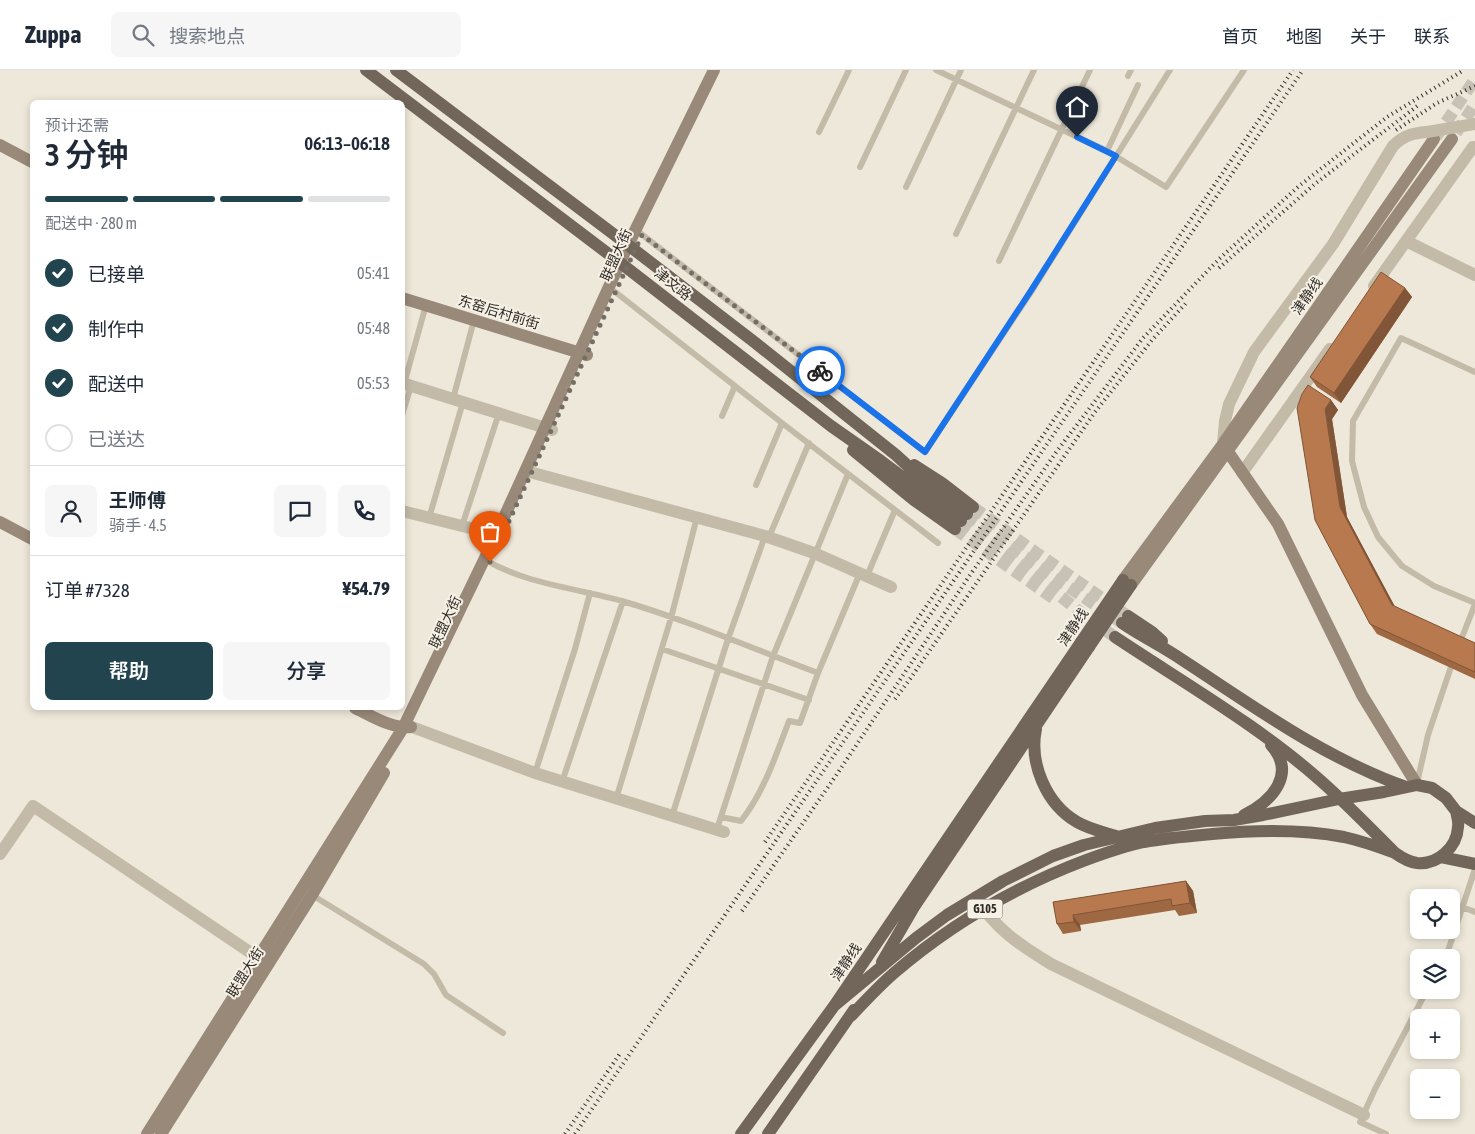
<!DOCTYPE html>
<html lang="zh">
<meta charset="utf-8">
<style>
body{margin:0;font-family:"Asap Condensed","Noto Sans SC",sans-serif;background:#f6f6f7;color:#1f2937;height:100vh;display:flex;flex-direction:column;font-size:19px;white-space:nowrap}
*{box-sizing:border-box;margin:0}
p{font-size:16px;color:#747a83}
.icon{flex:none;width:28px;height:28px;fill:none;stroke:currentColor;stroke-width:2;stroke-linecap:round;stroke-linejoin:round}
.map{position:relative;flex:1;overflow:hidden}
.side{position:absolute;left:30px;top:30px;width:375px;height:610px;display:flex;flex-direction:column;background:#fff;border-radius:8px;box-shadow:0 2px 8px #0003}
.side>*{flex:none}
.controls{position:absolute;left:1410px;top:819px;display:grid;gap:10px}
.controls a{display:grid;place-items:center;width:50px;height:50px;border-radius:8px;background:#fff;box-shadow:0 2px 8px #0003;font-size:25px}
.pin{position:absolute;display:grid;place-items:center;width:42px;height:42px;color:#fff;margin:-51px -21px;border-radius:50% 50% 50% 0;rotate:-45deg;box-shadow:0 0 5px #0007}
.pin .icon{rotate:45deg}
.courier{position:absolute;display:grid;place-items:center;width:50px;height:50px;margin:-25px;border:4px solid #1a73e8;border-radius:50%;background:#fff;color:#222;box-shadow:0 1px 6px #0007}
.summary em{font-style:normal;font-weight:600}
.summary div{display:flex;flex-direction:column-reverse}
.summary{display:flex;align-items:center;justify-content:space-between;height:85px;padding:0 15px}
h1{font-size:32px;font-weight:600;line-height:38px}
.bar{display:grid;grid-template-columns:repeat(4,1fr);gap:8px 5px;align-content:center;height:60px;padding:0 15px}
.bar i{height:6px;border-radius:4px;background:#e0e1e3}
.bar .current{background:#21444f}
.bar p{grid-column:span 4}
.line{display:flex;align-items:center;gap:12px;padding:0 15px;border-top:1px solid #e0e1e3}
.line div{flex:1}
.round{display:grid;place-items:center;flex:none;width:52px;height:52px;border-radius:8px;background:#f6f6f7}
ol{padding:0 15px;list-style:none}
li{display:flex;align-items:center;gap:15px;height:55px}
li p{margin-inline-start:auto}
li .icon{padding:5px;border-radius:50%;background:#21444f;color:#fff;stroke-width:4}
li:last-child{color:#747a83}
li i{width:28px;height:28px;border:2px solid #e0e1e3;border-radius:50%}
.action{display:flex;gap:10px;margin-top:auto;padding:10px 15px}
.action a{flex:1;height:58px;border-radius:8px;background:#21444f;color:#fff;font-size:20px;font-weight:600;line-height:58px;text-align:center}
.action a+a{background:#f6f6f7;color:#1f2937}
header{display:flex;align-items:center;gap:30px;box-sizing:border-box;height:70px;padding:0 25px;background:#fff;border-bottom:1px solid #e0e1e3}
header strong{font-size:24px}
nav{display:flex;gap:28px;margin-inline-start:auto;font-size:18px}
.search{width:350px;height:45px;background:#f6f6f7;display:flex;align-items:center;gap:12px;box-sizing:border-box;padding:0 18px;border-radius:8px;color:#747a83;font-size:19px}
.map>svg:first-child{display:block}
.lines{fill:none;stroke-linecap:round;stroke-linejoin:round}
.secondary-tunnel{stroke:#c8c2b6;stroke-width:12;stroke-dasharray:12 6;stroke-linecap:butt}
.primary-tunnel{stroke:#c8c2b6;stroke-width:12;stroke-dasharray:12 6;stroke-linecap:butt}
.lane{stroke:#c4baa8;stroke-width:6}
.street{stroke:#c4baa8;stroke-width:12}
.secondary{stroke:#988979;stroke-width:12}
.primary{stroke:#72665a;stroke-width:12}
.rail{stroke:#322c27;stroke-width:4;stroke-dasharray:1 4;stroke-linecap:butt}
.street-bridge{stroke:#c4baa8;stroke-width:12}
.primary-bridge{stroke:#72665a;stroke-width:12}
.wall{fill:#9e6843}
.shaded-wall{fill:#815537}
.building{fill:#b8794e;stroke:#815537}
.done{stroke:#746e66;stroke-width:5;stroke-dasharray:0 9}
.route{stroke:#1a73e8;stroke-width:6}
.labels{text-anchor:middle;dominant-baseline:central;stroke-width:4;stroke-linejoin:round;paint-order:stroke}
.shield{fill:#f6f1e6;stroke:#6d6760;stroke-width:1}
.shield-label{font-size:12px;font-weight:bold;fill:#322c27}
.street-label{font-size:14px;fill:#322c27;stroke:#f6f1e6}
</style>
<header>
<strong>Zuppa</strong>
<div class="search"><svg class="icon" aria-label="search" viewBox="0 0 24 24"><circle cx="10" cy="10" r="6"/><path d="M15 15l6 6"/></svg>搜索地点</div>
<nav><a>首页</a><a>地图</a><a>关于</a><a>联系</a></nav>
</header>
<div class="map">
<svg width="1475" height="1064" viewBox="0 0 1475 1064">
<rect width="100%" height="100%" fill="#eee8da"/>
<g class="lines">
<path class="secondary-tunnel" d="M 1456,63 L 1475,34
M 1436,67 L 1475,9"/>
<path class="primary-tunnel" d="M 973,437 L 1028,477 L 1128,546
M 967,444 L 1055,508 L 1122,553
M 961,451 L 1023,496 L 1085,546 L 1115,567
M 955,459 L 1057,531"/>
<path class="lane" d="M 936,0 L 1107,81 L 1166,117 L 1244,0
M 1128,6 L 1131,0
M 819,62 L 849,0
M 1107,81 L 1138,15
M 860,97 L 906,0
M 906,117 L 961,0
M 636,160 L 925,382 L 1033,219 L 1170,0
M 956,164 L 1034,0
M 999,191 L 1090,0
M 609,217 L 782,353 L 938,473
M 1475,302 L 1401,268 L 1353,351 L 1352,391 L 1364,437 L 1378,467 L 1402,496 L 1434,516 L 1475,533
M 404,314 L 426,235
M 453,329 L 474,250
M 402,345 L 411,316
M 722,346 L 735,316
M 756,415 L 782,353
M 429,448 L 463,332
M 462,456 L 499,343
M 769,467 L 809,373
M 484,489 C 525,514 576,518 622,531 C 687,550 754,579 818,603
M 867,506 L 895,440
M 1459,575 L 1475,534
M 662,579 L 809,630
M 535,703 L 575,579 L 590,523
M 562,712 L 623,531
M 1417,713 L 1428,665 L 1453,591
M 616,729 L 671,548 L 697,447
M 672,746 L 728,569 L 765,466
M 721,747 L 741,751 C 764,722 776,685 789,651 L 800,653 L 818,603 L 860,503
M 717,759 L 773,586 L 848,404
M 312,825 L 424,894 L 434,904 L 446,925 L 503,963
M 1462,837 L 1475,842
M 1444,888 L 1449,878 L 1475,799
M 1386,1064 L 1360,1052 L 1375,1019 L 1427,920"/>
<path class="street" d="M 1406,171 L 1475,205
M 1374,216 L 1473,77
M 402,313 L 552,360
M 1223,374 L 1225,351 L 1229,334 L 1254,282 L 1333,174 L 1393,76 C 1403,66 1412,63 1427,62
M 526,401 L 765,466 L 814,483 L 891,517
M 1242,403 L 1330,279
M 402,441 L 502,466
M 412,657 L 535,703 L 724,762
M 0,784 L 33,736 L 266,893
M 976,827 C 994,858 1021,876 1051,894 L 1364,1045"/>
<path class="secondary" d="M 0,75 L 32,92
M 402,228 L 587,285
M 1224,376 L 1278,454 L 1362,625 L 1417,715
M 0,452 L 32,469
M 1123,510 L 1223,374 L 1434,69
M 1131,515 L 1452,69
M 355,638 C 372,646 392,659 411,657
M 147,1064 L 403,658 L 496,465 L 628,175 L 714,0
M 161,1064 L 312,825 L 384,703"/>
<path class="primary" d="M 366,0 L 627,198 L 831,356 L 881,391 L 961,451
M 396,0 L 628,175 L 753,271 L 896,385 L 935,421 L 967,444
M 853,380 L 914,430 L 955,459
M 914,395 L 942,413 L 973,437
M 1128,546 L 1152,562 L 1162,571
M 1122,553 C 1141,566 1162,576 1181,589 C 1253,636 1324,688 1406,717
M 1115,567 C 1184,613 1259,656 1321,711 C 1347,734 1371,759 1395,783 C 1402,788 1409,792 1417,793 C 1438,795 1457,777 1458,757 C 1459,752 1457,746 1456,741
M 1036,659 C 1029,693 1046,734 1077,752 C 1089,759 1103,762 1116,766
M 1244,745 C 1272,731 1297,704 1271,675
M 1441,787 L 1475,794
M 882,892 L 914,837 L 1089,577
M 834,936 L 916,868 L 947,845 L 1003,811 L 1053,786 L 1084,775 L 1155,758 L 1205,751 L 1234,750 L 1263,745 L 1339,729 L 1384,722 L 1417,715 L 1432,718 L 1446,728 L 1456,741 L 1475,753
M 851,946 C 865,931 879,916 894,903 C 950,855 1017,816 1086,790 C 1105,783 1125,776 1144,772 C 1166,768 1190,766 1212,764 C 1256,760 1301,759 1344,767 C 1362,771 1379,777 1395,783
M 741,1064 L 834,936 L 1081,572
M 768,1064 L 854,940"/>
<path class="rail" d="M 1396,60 L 1437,33 L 1475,16
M 1219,198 L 1316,113 L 1420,34
M 895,629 L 910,609 L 1095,342 L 1152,270 L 1188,231
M 765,772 L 1293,0
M 742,841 L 837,704 L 970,505 L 1057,381 L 1143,268 L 1219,189 L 1299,116 L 1387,47 L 1464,0
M 565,1064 L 621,982
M 575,1064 L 1303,0"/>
<path class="street-bridge" d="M 1427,62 L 1475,54"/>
<path class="primary-bridge" d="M 1081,572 L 1123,510
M 1089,577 L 1131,515"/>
</g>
<path class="wall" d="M 1405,218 L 1412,227 L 1341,333 L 1317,317 L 1310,307 Z
M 1331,330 L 1338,340 L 1332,349 L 1347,447 L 1394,536 L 1475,573 L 1475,609 L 1377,564 L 1370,554 L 1315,450 Z
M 1186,811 L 1193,821 L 1197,843 L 1179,846 L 1175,840 L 1080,855 L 1081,861 L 1063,864 L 1057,854 L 1053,832 Z"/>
<path class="shaded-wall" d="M 1405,218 L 1412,227 L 1341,333 L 1334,323 Z
M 1331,330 L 1338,340 L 1332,349 L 1347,447 L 1399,544 L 1392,535 L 1340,437 L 1325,339 Z
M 1186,811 L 1193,821 L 1197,843 L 1190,833 Z
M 1073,845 L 1080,855 L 1081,861 L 1074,852 Z"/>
<path class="building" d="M 1381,202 L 1405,218 L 1334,323 L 1310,307 Z
M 1308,315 L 1331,330 L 1325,339 L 1340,437 L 1392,535 L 1475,573 L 1475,602 L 1370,554 L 1315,450 L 1297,338 L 1302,324 Z
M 1186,811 L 1190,833 L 1172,836 L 1171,829 L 1073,845 L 1074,852 L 1057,854 L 1053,832 Z"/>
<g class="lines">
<path class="done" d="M 490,492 L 642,165 L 820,301"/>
<path class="route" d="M 820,301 L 925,382 L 1032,219 L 1116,86 L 1077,67"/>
</g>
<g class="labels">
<rect class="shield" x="967.5" y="829.5" width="35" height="19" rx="4"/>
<g class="shield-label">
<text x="985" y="839">G105</text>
</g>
<g class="street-label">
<text transform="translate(616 185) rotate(-66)">联盟大街</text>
<text transform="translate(673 214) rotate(38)">津文路</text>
<text transform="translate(1307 226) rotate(-55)">津静线</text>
<text transform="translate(499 242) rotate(17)">东窑后村前街</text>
<text transform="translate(445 552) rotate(-65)">联盟大街</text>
<text transform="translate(1073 557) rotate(-56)">津静线</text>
<text transform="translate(846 892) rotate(-56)">津静线</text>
<text transform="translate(245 902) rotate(-58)">联盟大街</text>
</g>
</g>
</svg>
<div class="controls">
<a><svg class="icon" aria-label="locate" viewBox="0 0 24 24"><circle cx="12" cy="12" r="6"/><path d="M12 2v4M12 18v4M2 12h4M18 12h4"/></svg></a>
<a><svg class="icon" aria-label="layers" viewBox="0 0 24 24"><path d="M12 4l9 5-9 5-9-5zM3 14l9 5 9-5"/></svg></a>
<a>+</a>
<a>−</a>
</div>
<div class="pin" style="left:490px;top:492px;background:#ea580c"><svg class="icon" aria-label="bag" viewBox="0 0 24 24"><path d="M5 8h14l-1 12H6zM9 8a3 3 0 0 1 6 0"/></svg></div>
<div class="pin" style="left:1077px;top:67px;background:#1f2937"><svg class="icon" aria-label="home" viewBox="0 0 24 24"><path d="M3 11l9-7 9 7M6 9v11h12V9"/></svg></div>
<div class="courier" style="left:820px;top:301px"><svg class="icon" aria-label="bike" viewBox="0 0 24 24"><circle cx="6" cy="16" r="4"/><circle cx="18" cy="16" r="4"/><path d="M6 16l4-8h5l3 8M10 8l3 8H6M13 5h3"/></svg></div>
<section class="side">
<div class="summary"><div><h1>3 分钟</h1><p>预计还需</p></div><em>06:13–06:18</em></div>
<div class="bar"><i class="current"></i><i class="current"></i><i class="current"></i><i></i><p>配送中 · 280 m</p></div>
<ol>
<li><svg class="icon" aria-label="check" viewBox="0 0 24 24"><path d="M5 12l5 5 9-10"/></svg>已接单<p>05:41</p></li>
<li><svg class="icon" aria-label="check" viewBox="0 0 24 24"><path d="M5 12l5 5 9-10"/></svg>制作中<p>05:48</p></li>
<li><svg class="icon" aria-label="check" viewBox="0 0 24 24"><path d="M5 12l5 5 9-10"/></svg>配送中<p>05:53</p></li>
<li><i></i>已送达</li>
</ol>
<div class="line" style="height:90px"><a class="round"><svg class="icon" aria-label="person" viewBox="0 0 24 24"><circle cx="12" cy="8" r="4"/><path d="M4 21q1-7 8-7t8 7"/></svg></a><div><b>王师傅</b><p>骑手 · 4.5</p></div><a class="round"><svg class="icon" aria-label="chat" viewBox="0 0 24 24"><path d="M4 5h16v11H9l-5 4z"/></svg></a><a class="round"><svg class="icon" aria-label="phone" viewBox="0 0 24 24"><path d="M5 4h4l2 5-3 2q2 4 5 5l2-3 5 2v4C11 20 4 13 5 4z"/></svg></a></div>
<div class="line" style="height:65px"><div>订单 #7328</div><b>¥54.79</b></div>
<div class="action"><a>帮助</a><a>分享</a></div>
</section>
</div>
